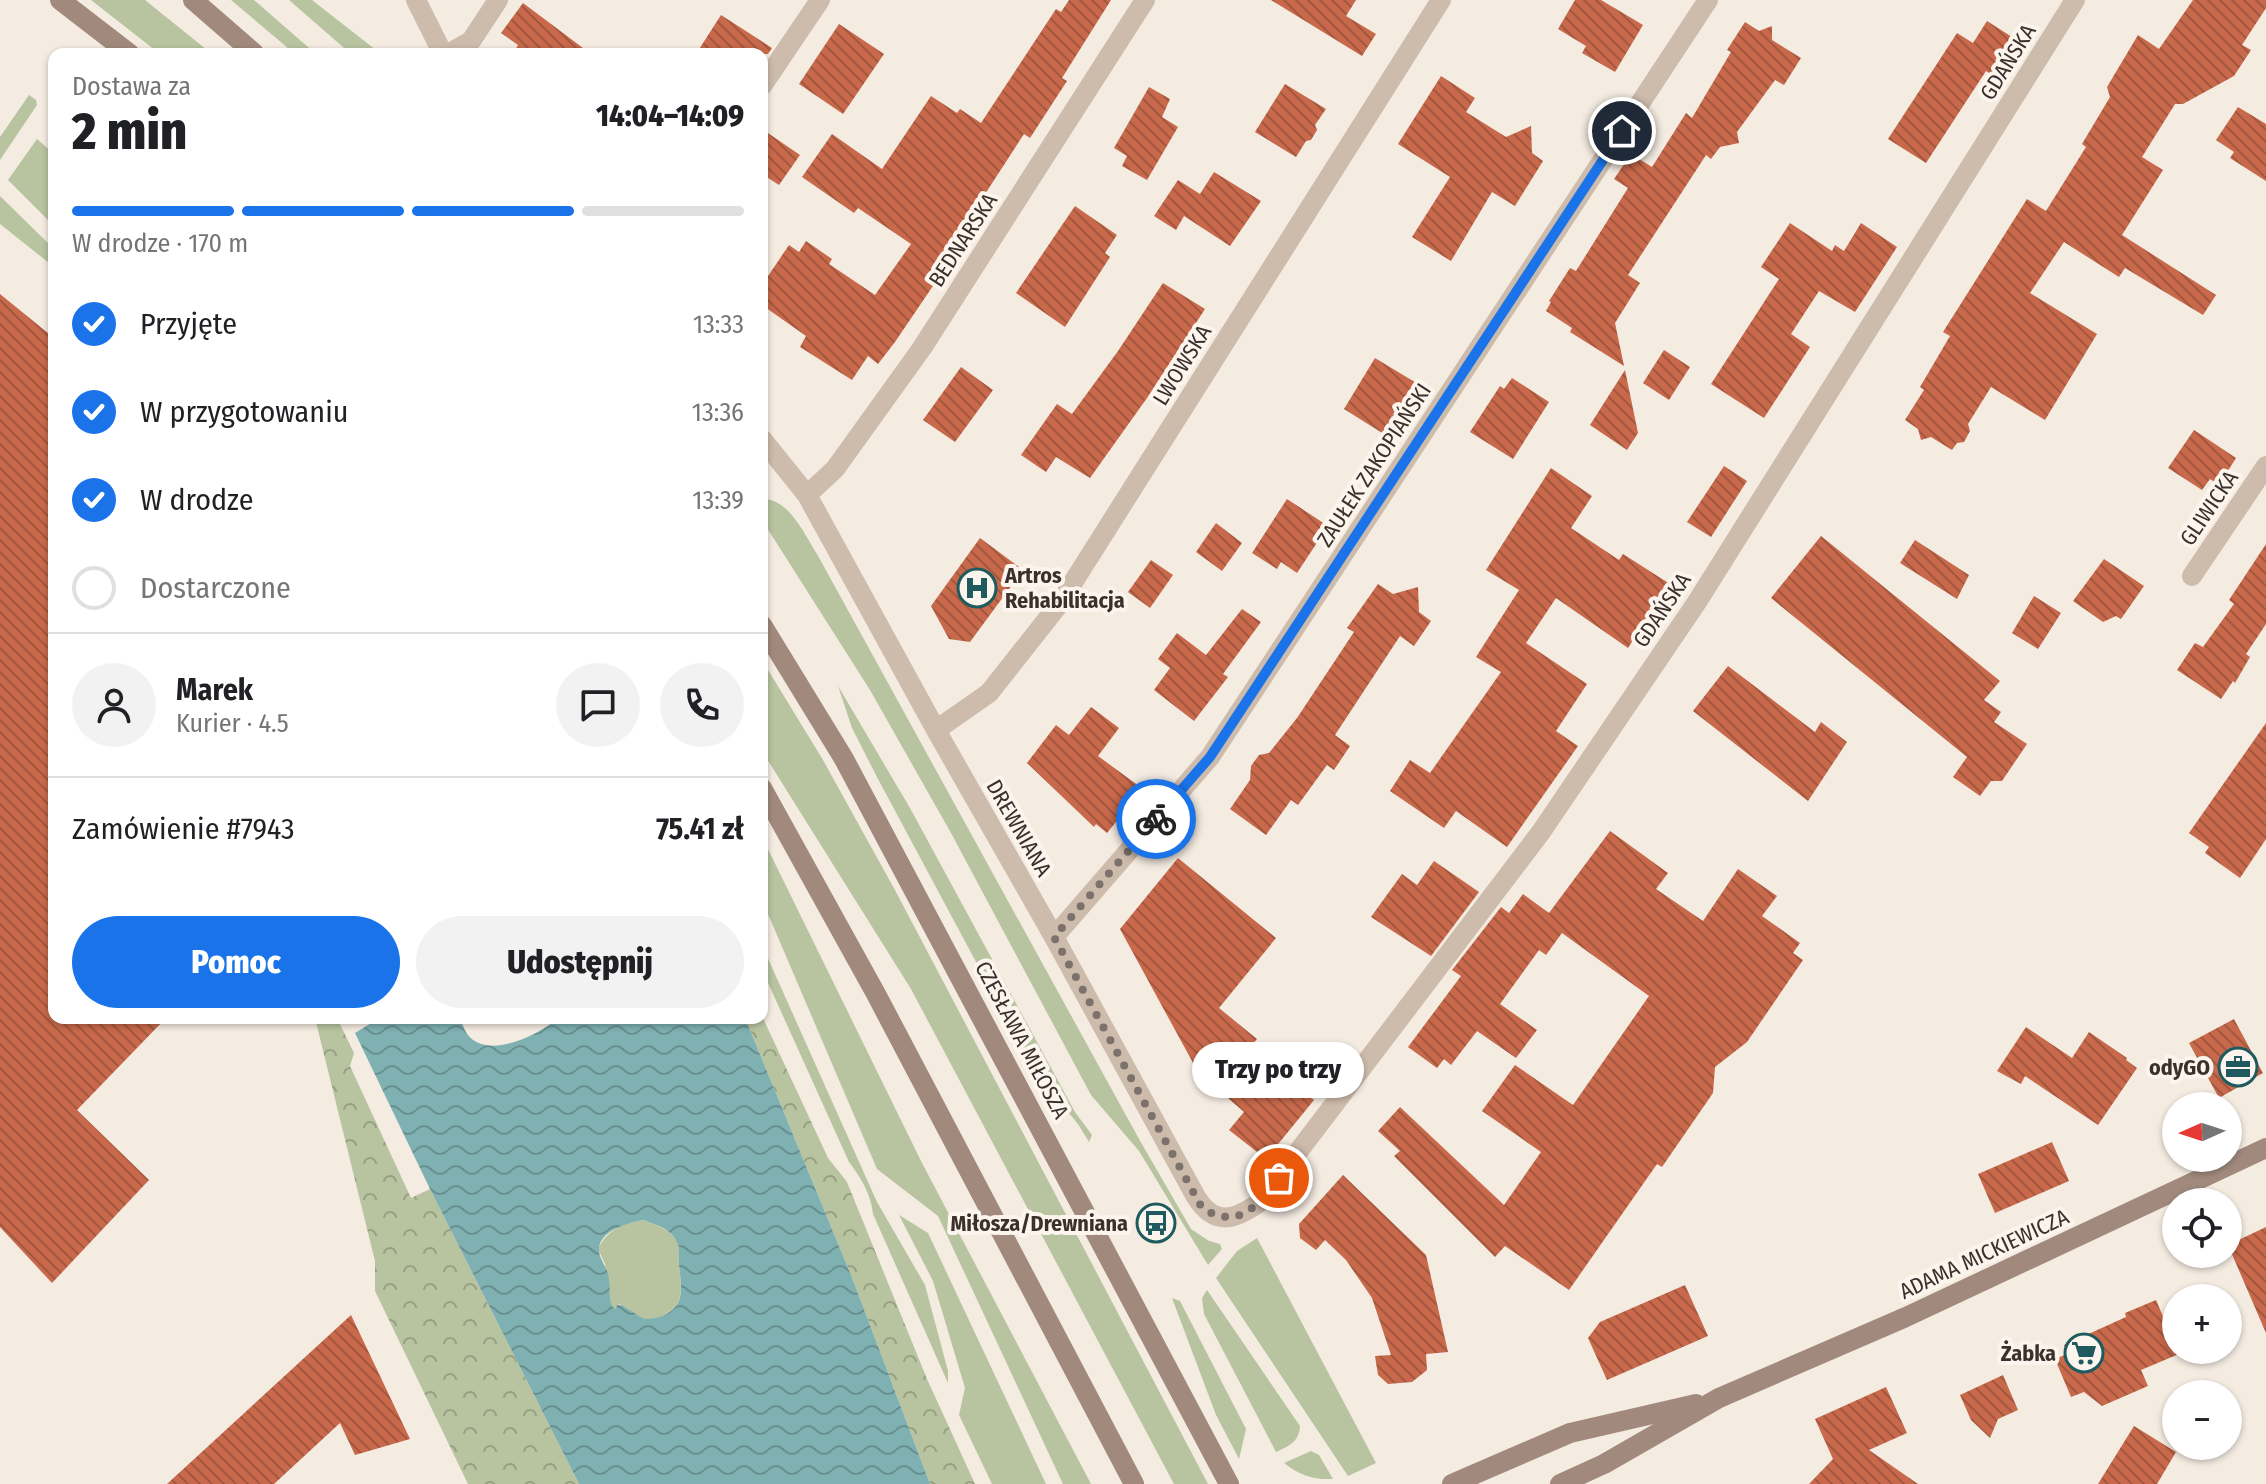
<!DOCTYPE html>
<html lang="pl">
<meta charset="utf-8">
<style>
body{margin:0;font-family:"Fira Sans Condensed",sans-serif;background:#f2f2f2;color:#202124;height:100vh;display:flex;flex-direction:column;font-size:30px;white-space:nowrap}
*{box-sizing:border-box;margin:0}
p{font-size:26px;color:#757577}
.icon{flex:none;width:44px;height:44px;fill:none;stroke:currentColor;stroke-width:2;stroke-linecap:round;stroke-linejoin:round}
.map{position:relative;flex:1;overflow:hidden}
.sheet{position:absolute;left:48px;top:48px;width:720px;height:976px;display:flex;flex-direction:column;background:#fff;border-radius:16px;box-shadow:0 2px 6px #0004}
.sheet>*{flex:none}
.needle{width:52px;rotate:267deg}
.buttons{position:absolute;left:2162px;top:1092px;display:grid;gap:16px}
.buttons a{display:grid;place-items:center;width:80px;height:80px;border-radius:50%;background:#fff;box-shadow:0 2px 6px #0004;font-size:40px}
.pin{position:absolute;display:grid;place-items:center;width:68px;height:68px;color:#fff;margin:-34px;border:4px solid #fff;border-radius:50%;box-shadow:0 2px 8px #0007}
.courier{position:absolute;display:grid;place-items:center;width:80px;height:80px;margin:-40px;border:6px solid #1a73e8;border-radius:50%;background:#fff;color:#222;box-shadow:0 2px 10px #0007}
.bubble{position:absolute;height:56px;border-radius:28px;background:#fff;box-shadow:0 2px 6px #0004;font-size:26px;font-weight:800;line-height:56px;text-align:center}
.headline em{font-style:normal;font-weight:800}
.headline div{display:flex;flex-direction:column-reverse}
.headline{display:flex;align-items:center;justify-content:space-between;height:136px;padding:0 24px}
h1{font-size:52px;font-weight:800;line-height:60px}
.bar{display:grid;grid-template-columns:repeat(4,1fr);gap:12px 8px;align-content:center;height:96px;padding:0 24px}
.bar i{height:10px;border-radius:6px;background:#e0e0e0}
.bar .current{background:#1a73e8}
.bar p{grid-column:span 4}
.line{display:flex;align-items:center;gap:20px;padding:0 24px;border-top:2px solid #e0e0e0}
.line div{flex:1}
.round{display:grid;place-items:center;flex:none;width:84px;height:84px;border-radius:42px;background:#f2f2f2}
ol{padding:0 24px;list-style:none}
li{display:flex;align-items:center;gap:24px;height:88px}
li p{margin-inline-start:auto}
li .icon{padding:8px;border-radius:50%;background:#1a73e8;color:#fff;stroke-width:4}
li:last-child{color:#757577}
li i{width:44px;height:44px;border:4px solid #e0e0e0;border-radius:50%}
.button{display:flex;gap:16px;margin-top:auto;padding:16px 24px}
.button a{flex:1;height:92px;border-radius:48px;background:#1a73e8;color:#fff;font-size:32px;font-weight:800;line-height:92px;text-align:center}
.button a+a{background:#f2f2f2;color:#202124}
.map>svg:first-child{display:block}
.green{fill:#b8c4a0}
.park{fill:url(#park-crowns)}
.water{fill:url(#water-waves);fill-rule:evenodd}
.building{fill:url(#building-back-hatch)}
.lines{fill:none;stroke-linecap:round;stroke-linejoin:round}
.street{stroke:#cdbbac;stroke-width:20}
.secondary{stroke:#a18a7d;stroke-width:20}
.done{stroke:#7c716b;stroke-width:8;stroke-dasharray:0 14.4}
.route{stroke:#1a73e8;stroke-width:10}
.labels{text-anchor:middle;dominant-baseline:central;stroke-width:8;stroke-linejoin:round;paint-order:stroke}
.street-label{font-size:22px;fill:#3b302b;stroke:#fbf5ee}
.poi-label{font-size:22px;font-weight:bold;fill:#3b302b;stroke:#fbf5ee;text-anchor:end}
</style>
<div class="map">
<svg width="2266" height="1484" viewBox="0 0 2266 1484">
<defs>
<pattern id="park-crowns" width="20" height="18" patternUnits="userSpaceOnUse" patternTransform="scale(2)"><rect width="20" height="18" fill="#b8c4a0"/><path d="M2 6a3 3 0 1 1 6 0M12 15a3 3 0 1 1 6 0" fill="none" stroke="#97a083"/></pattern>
<pattern id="water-waves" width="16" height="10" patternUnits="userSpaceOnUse" patternTransform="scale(2)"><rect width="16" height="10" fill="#7fb0b2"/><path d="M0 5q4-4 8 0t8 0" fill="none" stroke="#699091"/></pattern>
<pattern id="building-back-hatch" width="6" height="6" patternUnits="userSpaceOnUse" patternTransform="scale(2)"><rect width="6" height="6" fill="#c8694b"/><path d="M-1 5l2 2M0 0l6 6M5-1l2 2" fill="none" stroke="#a4573f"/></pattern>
</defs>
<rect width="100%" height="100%" fill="#f4ebe1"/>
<path class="green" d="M 91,0 L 145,0 L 212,54 L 160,54 Z
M 231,0 L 254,0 L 316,54 L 295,54 Z
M 289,0 L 312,0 L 381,54 L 351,54 Z
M 29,95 L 36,100 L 37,105 L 0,160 L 0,137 Z
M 37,139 L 54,154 L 54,226 L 8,180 Z
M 0,196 L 54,249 L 54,267 L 0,224 Z
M 762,499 C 789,498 804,534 817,554 L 1139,1139 L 1191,1229 L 1209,1241 L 1220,1244 L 1222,1249 L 1208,1265 L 1139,1151 L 1091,1095 L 951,833 L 870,690 L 762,520 Z
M 762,660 L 823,760 L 896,892 L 1208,1484 L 1174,1484 L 911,989 L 762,751 Z
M 838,686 L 910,808 L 1075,1112 L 1092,1135 L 1089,1142 L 1078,1124 L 1035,1072 L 878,779 L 852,728 Z
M 762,837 L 922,1163 L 1091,1484 L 1063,1484 L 938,1216 L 877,1169 L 762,900 Z
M 762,945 L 877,1202 L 925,1285 L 948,1371 L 948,1383 L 873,1214 C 871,1194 861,1178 849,1162 L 769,985 L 762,967 Z
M 899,1215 L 928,1233 L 1046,1484 L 992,1484 L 959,1415 L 965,1388 L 933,1281 Z
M 645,1220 C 660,1228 672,1228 679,1247 C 675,1271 693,1301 664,1315 C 659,1318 652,1320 646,1319 C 636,1317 629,1307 619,1304 L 617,1309 L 611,1306 L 605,1264 L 598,1249 C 606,1230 626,1222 645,1220 Z
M 1257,1238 L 1376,1463 L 1348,1476 L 1216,1278 L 1237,1251 Z
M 1207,1290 L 1300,1426 C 1299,1442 1289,1446 1276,1452 L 1204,1314 L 1202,1298 Z
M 1172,1298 L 1180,1301 L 1246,1429 L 1239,1459 L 1216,1415 Z
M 1311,1451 L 1319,1455 L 1333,1479 C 1314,1480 1299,1475 1284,1463 Z"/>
<path class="park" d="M 762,1016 L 828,1158 L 847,1182 L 927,1379 L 975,1484 L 930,1484 L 853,1280 L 745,1018 Z
M 315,1018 L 337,1018 L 354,1053 L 350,1066 L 411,1198 L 430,1189 L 579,1484 L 468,1484 L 375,1291 L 375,1261 Z"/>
<path class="water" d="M 372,1018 L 461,1018 C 470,1068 534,1039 558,1018 L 745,1018 L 853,1280 L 930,1484 L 579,1484 L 430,1189 L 355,1033 L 373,1022 ZM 644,1220 C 660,1227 672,1228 679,1247 C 675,1272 694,1303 662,1316 C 657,1318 649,1320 643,1318 C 636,1315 629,1308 621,1305 L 617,1305 L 616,1309 L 612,1306 C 608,1295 611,1286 608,1274 C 606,1266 599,1258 599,1250 C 598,1231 630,1222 644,1220 Z"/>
<path class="building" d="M 1069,0 L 1111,0 L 1062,78 L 1067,81 L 1030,138 L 1024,134 L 952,245 L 958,249 L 895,342 L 878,364 L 868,356 L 852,380 L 800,347 L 806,336 L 762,305 L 762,285 L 789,245 L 799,252 L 806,241 L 832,259 L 829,264 L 875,295 L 911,244 L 858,208 L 854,213 L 802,177 L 832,134 L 882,169 L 931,96 L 957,113 L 960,109 L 981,123 L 1056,9 L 1061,12 Z
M 1271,0 L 1356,0 L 1346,16 L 1376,34 L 1362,56 Z
M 1575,0 L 1601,0 L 1643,25 L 1615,72 L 1582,53 L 1586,46 L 1558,29 Z
M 2193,0 L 2266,0 L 2266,8 L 2242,45 L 2251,50 L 2234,76 L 2183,104 L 2175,104 L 2142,157 L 2163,170 L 2122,235 L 2216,295 L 2203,315 L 2125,268 L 2119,277 L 2064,242 L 2030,293 L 2097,334 L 2045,420 L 1991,387 L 1968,424 L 1970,431 L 1964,442 L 1957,443 L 1952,450 L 1931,437 L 1921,440 L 1918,429 L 1905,420 L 1924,390 L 1920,387 L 1950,336 L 1943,332 L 1962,302 L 2027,199 L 2046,211 L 2086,147 L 2082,144 L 2110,97 L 2107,87 L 2138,35 L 2159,49 Z
M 523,3 L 591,54 L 513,54 L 518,45 L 501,33 Z
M 721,15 L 772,48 L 768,54 L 696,54 Z
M 1987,21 L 2023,44 L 2000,80 L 1986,71 L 1926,163 L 1888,139 L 1957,33 L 1973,43 Z
M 1745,22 L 1759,31 L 1772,26 L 1772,40 L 1801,58 L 1784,85 L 1775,80 L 1737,132 L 1739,143 L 1720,147 L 1711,159 L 1706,155 L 1628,275 L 1640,283 L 1615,323 L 1624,366 L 1570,332 L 1572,328 L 1546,311 L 1551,302 L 1549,301 L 1570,268 L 1576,271 L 1628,188 L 1614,179 L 1631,154 L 1652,167 L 1686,113 L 1692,118 L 1731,52 L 1727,50 Z
M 839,24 L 884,54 L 843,114 L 799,84 Z
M 1441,76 L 1475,98 L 1466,112 L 1506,137 L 1531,126 L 1532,153 L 1543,161 L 1515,206 L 1492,192 L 1451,261 L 1412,237 L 1450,177 L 1398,144 Z
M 1285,84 L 1326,109 L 1315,125 L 1317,130 L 1311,140 L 1306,141 L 1296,157 L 1255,132 Z
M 1149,87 L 1170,99 L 1162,117 L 1178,127 L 1147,180 L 1122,166 L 1127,156 L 1114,148 Z
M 2238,107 L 2266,124 L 2266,181 L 2230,158 L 2234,152 L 2216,140 Z
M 762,129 L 800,155 L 779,185 L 762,174 Z
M 1214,172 L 1261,201 L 1230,246 L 1184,216 L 1176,230 L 1154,216 L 1178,180 L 1200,194 Z
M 1075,206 L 1117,235 L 1105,253 L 1110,257 L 1065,327 L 1016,293 Z
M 1790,223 L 1832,251 L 1835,245 L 1844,251 L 1861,223 L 1897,247 L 1855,312 L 1819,291 L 1791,334 L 1810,347 L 1764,418 L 1711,384 L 1779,279 L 1761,267 Z
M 1163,283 L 1205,309 L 1147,398 L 1090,478 L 1056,457 L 1046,472 L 1021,455 L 1057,404 L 1072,414 L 1118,351 Z
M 0,294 L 54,338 L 54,1018 L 166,1018 L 77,1110 L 149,1180 L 52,1283 L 0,1227 Z
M 1664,350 L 1690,367 L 1669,400 L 1643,383 Z
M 1375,358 L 1418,384 L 1387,436 L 1344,409 Z
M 961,367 L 993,390 L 955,442 L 923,420 Z
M 1625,370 L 1638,433 L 1627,450 L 1590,425 Z
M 1512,378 L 1549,402 L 1513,459 L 1470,432 L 1500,386 L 1504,389 Z
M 2194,430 L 2236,458 L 2219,485 L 2210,479 L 2202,490 L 2168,468 Z
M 1724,466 L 1747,481 L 1711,537 L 1687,522 Z
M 1551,468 L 1592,496 L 1571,528 L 1619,560 L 1623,554 L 1670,584 L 1628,648 L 1556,598 L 1526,643 L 1587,684 L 1556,731 L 1578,746 L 1507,847 L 1456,811 L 1444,828 L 1390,791 L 1410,760 L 1430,773 L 1501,672 L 1476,657 L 1519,590 L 1486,570 Z
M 1287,499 L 1328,526 L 1297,573 L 1281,562 L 1277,569 L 1252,553 Z
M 1216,523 L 1242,543 L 1222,571 L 1196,552 Z
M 1821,536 L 2000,681 L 1984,700 L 2001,712 L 1994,722 L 2027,744 L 2002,781 L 1991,781 L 1980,796 L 1953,777 L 1967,757 L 1771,598 Z
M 980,538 L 1023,570 L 970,642 L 949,639 L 931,606 Z
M 1915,540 L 1969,575 L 1957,599 L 1900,563 Z
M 2266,544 L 2266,624 L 2246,654 L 2250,657 L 2235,683 L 2233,681 L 2221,699 L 2177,670 L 2195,643 L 2203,647 L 2234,604 L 2229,600 Z
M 2104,559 L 2144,586 L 2121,619 L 2116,616 L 2103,622 L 2073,601 Z
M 1151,560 L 1173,575 L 1150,608 L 1128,592 Z
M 1378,584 L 1393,594 L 1418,587 L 1419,612 L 1431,621 L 1414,646 L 1400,636 L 1335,735 L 1350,746 L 1334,770 L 1327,765 L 1298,805 L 1291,800 L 1266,835 L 1230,809 L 1250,780 L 1251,766 L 1259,755 L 1269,753 L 1297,718 L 1354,632 L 1347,628 Z
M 2034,596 L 2061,613 L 2038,649 L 2012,633 Z
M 1242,609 L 1261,622 L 1223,674 L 1228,677 L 1194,721 L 1154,690 L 1170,668 L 1158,659 L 1177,633 L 1206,655 Z
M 1728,666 L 1815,732 L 1821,722 L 1847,742 L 1808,801 L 1693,711 Z
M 1091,707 L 1119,728 L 1098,756 L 1143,789 L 1107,833 L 1096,824 L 1094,827 L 1027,763 L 1056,725 L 1069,735 Z
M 2266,723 L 2266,839 L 2240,878 L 2205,853 L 2209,847 L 2189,833 Z
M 1610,831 L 1668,873 L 1656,889 L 1703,921 L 1738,869 L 1777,896 L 1762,916 L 1800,943 L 1793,953 L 1803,960 L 1747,1042 L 1715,1067 L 1713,1093 L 1662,1167 L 1657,1164 L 1569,1290 L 1505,1246 L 1495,1257 L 1394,1156 L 1400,1151 L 1378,1131 L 1400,1107 L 1504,1205 L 1541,1152 L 1482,1111 L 1515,1065 L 1573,1105 L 1649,996 L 1562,933 L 1546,955 L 1539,950 L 1500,1004 L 1537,1030 L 1516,1058 L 1477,1031 L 1451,1065 L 1444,1059 L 1437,1068 L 1408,1047 L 1461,976 L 1452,970 L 1501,907 L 1509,913 L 1523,894 L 1549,913 Z
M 1178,858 L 1276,938 L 1219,1008 L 1257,1039 L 1249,1048 L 1314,1100 L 1266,1159 L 1229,1130 L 1244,1112 L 1198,1072 L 1120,929 Z
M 1434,861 L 1479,892 L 1431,956 L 1371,917 L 1402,874 L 1417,885 Z
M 2234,1019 L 2263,1073 L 2219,1098 L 2189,1043 Z
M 2026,1027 L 2072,1058 L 2089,1032 L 2127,1058 L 2126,1060 L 2137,1068 L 2098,1125 L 2025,1076 L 2021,1084 L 1997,1071 Z
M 2052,1142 L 2069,1181 L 1995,1213 L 1978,1174 Z
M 1343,1175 L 1426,1255 L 1448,1352 L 1426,1354 L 1427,1370 L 1412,1382 L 1388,1384 L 1378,1375 L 1375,1356 L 1391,1355 L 1372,1298 L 1346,1260 L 1325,1240 L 1316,1250 L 1300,1238 L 1299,1224 Z
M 2266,1227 L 2266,1333 L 2228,1245 Z
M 1685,1285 L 1708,1336 L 1607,1380 L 1588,1338 L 1600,1322 Z
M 2156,1300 L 2179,1354 L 2141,1370 L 2148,1386 L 2102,1406 L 2084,1392 L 2071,1397 L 2055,1359 L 2067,1354 L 2064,1345 L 2126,1317 L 2125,1313 Z
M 351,1315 L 410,1439 L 355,1455 L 340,1423 L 274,1484 L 167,1484 Z
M 2003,1375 L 2018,1410 L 1998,1419 L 1990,1438 L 1971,1420 L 1960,1395 Z
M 1886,1387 L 1907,1433 L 1869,1450 L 1918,1484 L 1809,1484 L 1833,1459 L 1815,1419 Z
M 2134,1426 L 2176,1452 L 2157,1484 L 2098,1484 Z"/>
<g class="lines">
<path class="street" d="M 416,0 L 443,54
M 448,54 L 471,41 L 498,0
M 762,86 L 820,0
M 762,439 L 807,495 L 936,730 L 1054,937 L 1196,1197 C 1215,1227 1235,1220 1260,1202 L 1541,832 L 1697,602 L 2075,0
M 807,495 L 835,469 L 922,348 L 1145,0
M 2192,576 L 2266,466
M 936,730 L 989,693 L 1060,603 L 1441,0
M 1054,937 L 1210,757 L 1708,0"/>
<path class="secondary" d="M 60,0 L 130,54
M 193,0 L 255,54
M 762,625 L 844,759 L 1229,1484
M 762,788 L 876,994 L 1134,1484
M 1452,1484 L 1570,1433 L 1696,1404
M 1560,1484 L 1604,1464 L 1719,1398 L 1906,1317 L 2266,1148"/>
</g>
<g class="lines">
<path class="done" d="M 1156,819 L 1054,937 L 1202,1208 C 1239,1231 1257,1206 1279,1178"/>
<path class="route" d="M 1156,819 L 1210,757 L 1622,131"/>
</g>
<defs>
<g id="hospital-ring" transform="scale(2)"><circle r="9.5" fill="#fbf5ee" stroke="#1f5a5e" stroke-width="1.5"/><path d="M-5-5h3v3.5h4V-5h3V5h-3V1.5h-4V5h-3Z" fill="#1f5a5e"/></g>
<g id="office-ring" transform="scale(2)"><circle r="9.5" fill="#fbf5ee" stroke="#1f5a5e" stroke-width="1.5"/><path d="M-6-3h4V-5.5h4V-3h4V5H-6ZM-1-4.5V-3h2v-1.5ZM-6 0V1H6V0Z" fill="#1f5a5e"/></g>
<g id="bus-ring" transform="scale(2)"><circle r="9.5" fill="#fbf5ee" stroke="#1f5a5e" stroke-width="1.5"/><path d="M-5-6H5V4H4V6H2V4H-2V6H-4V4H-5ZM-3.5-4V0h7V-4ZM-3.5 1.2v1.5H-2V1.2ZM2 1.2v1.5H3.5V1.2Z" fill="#1f5a5e"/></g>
<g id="supermarket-ring" transform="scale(2)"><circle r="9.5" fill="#fbf5ee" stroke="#1f5a5e" stroke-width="1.5"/><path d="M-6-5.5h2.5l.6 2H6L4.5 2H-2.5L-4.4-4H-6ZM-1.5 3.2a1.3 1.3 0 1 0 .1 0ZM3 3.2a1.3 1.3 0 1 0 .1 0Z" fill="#1f5a5e"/></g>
</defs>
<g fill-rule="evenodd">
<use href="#hospital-ring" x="977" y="588"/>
<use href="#office-ring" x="2238" y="1067"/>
<use href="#bus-ring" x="1156" y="1223"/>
<use href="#supermarket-ring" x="2084" y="1353"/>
</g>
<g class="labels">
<g class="street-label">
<text transform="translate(2008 62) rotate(-58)">GDAŃSKA</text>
<text transform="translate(963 240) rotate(-57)">BEDNARSKA</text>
<text transform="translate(1182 365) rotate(-58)">LWOWSKA</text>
<text transform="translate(1374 465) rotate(-57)">ZAUŁEK ZAKOPIAŃSKI</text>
<text transform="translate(2209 508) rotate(-56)">GLIWICKA</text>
<text transform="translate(1662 610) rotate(-56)">GDAŃSKA</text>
<text transform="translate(1019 828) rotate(60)">DREWNIANA</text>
<text transform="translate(1022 1040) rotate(62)">CZESŁAWA MIŁOSZA</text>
<text transform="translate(1984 1254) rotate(-25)">ADAMA MICKIEWICZA</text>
</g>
<g class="poi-label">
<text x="1005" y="575" text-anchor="start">Artros<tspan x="1005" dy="25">Rehabilitacja</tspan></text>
<text x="2210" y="1067">odyGO</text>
<text x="1128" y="1223">Miłosza/Drewniana</text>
<text x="2056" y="1353">Żabka</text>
</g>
</g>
</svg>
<div class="buttons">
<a><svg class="needle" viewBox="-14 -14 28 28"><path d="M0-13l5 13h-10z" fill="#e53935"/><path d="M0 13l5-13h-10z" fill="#757577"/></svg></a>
<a><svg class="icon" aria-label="locate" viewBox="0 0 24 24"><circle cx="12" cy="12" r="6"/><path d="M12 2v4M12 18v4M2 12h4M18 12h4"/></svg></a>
<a>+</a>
<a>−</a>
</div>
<div class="pin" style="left:1279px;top:1178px;background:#ea580c"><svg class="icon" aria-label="bag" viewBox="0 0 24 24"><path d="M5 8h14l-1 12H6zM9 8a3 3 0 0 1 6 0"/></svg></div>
<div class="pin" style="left:1622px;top:131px;background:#1f2937"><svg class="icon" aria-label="home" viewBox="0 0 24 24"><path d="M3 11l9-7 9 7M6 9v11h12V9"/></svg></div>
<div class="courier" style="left:1156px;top:819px"><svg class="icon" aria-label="bike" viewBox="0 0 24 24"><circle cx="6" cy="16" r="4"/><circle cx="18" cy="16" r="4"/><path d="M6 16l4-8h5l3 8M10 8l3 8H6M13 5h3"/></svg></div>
<div class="bubble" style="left:1192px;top:1042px;width:172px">Trzy po trzy</div>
<section class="sheet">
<div class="headline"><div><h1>2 min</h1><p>Dostawa za</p></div><em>14:04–14:09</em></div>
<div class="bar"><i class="current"></i><i class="current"></i><i class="current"></i><i></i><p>W drodze · 170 m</p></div>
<ol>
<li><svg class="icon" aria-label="check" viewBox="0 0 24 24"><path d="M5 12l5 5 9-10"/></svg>Przyjęte<p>13:33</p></li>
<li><svg class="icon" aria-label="check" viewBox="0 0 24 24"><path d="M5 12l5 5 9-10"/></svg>W przygotowaniu<p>13:36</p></li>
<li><svg class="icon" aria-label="check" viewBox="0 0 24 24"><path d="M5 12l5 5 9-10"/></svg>W drodze<p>13:39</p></li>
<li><i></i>Dostarczone</li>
</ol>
<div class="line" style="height:144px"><a class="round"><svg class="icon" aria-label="person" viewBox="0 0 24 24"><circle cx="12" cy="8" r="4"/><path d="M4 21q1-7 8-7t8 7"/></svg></a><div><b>Marek</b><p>Kurier · 4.5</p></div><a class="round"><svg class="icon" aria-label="chat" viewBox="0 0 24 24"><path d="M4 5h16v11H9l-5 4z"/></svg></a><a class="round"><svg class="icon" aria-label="phone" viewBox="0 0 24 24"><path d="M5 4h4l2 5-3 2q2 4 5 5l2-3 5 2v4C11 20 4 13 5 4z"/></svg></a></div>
<div class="line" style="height:104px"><div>Zamówienie #7943</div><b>75.41 zł</b></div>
<div class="button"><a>Pomoc</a><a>Udostępnij</a></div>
</section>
</div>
